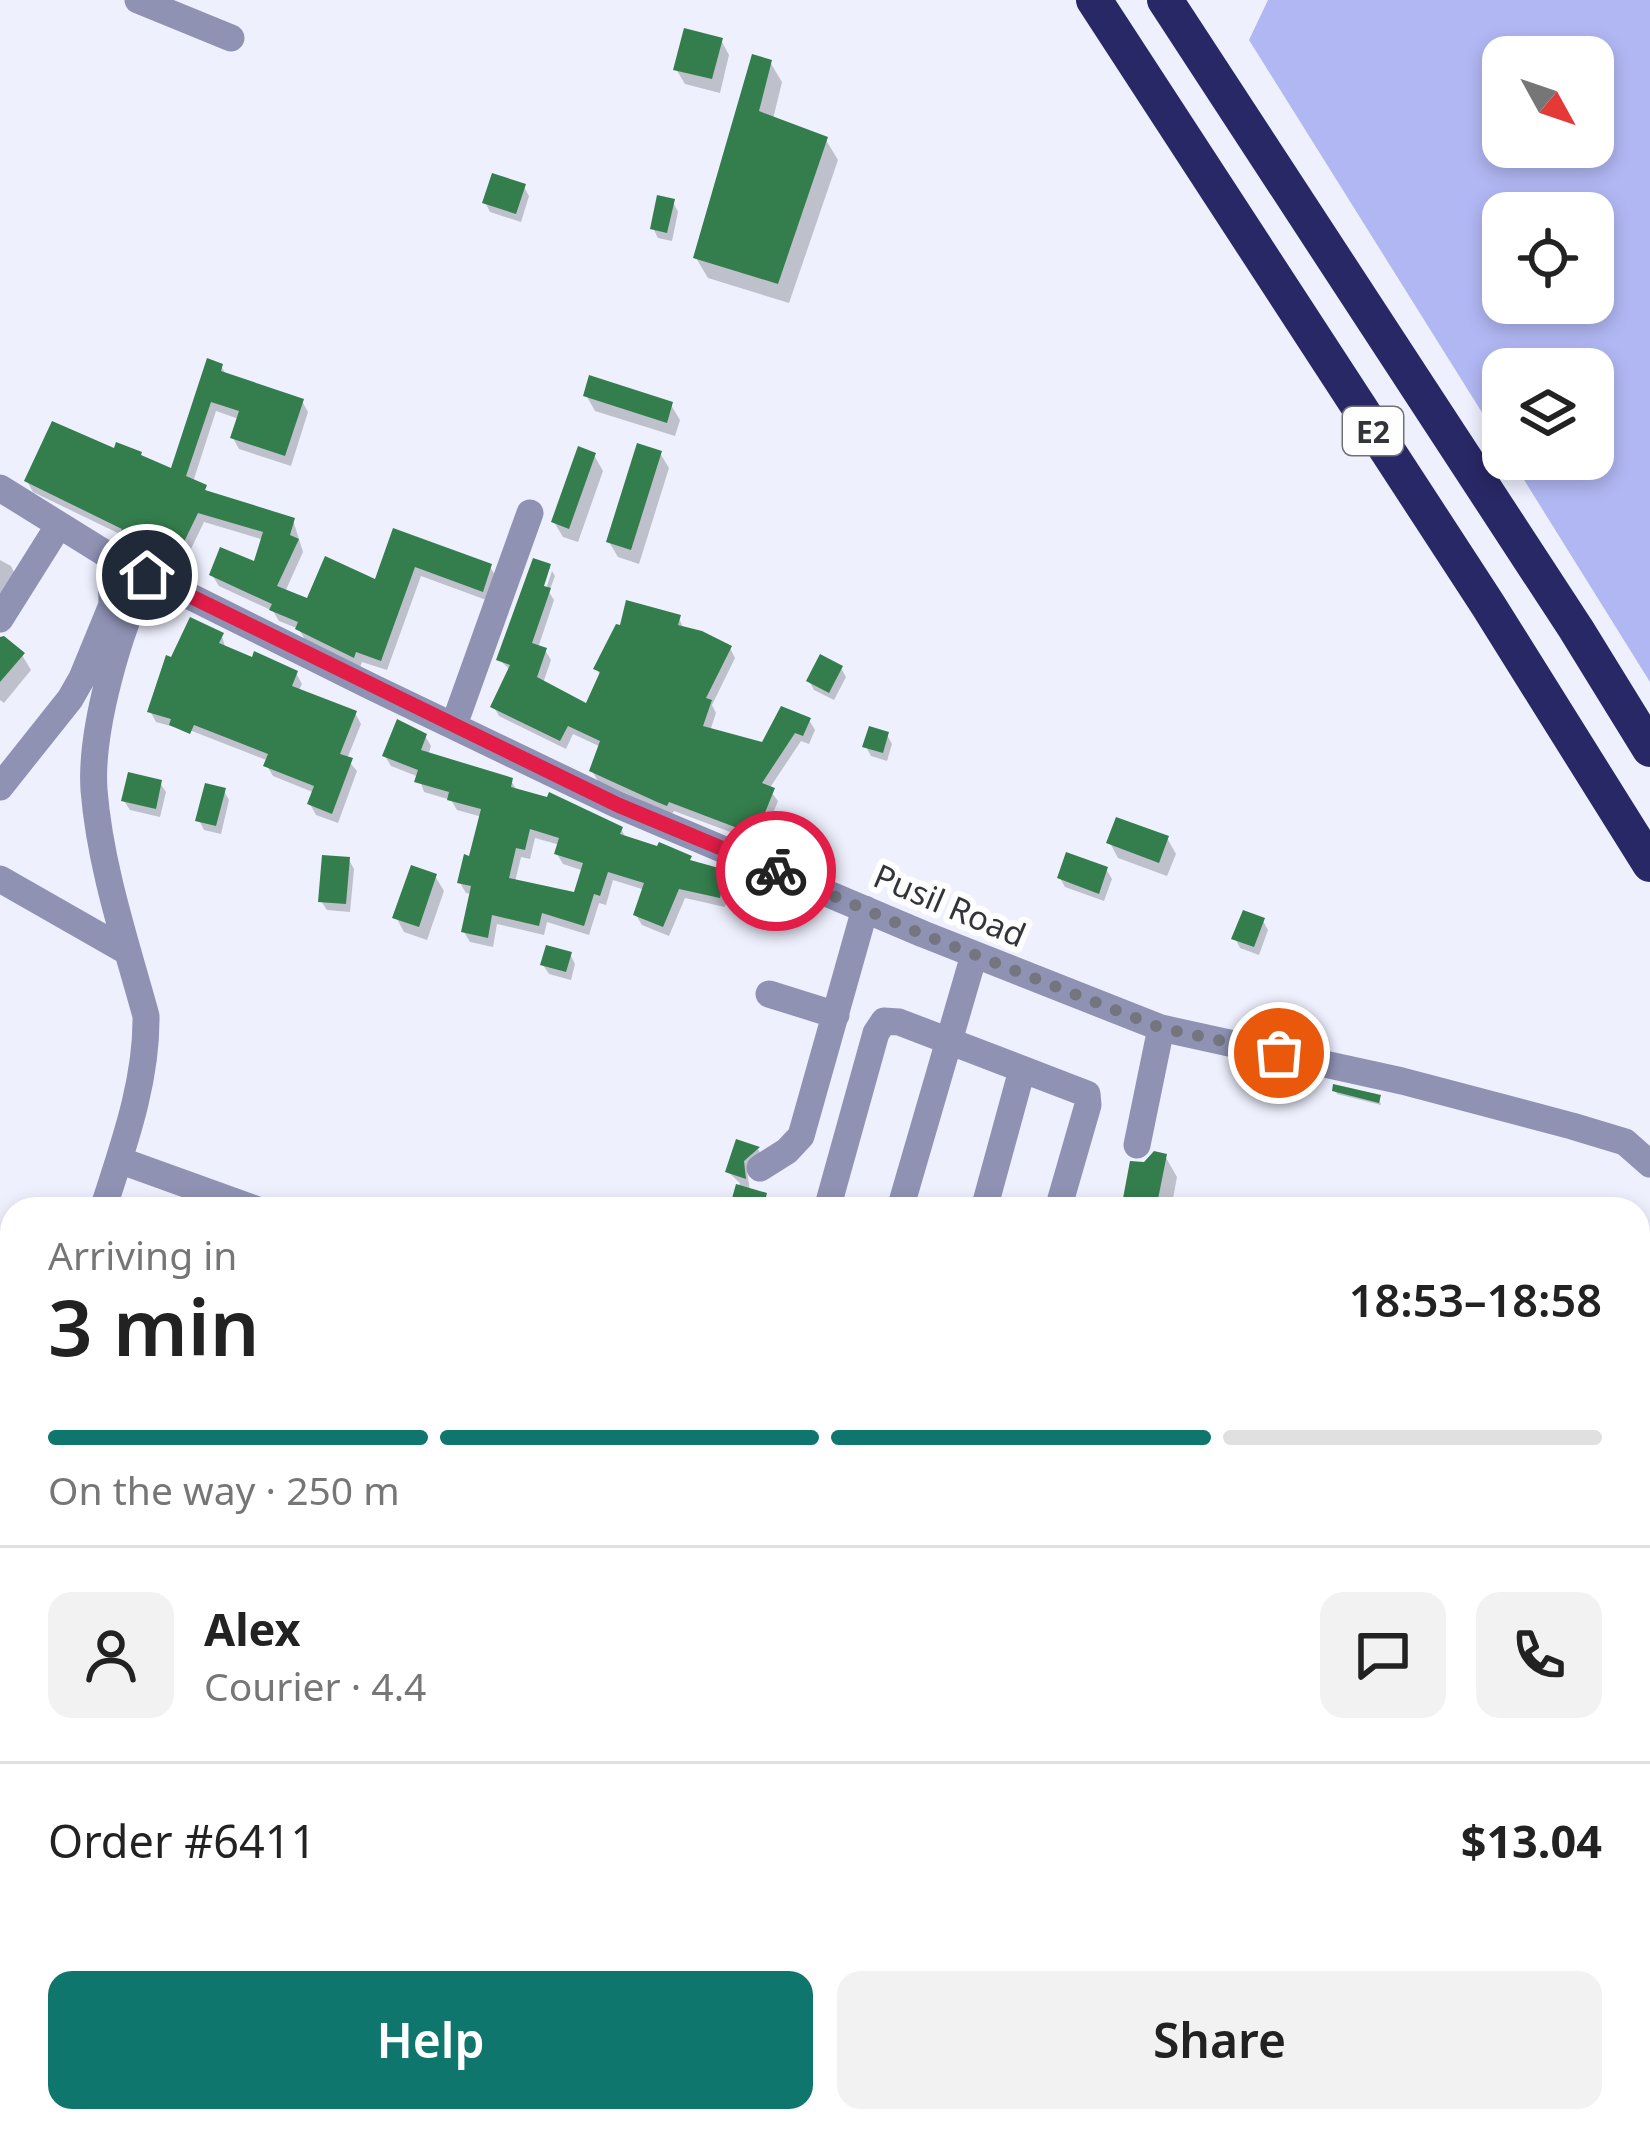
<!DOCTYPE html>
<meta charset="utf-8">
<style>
body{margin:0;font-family:"Noto Sans",sans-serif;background:#f2f2f2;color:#222;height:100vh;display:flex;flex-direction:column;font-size:45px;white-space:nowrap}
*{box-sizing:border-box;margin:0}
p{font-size:39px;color:#767676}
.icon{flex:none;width:66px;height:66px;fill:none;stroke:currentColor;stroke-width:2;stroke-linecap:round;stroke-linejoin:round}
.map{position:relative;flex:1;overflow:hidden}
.details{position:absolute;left:0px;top:1197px;width:1650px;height:936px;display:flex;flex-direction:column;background:#fff;border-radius:36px 36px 0 0;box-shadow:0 6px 18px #0003}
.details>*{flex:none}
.needle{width:78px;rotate:130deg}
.controls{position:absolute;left:1482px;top:36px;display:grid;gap:24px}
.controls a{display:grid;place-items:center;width:132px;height:132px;border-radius:24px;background:#fff;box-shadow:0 6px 18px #0003;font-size:60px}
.pin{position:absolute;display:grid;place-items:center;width:102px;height:102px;color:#fff;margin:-51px;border:6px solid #fff;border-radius:50%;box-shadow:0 3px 12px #0007}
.courier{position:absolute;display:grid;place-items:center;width:120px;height:120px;margin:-60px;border:9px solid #e11d48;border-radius:50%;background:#fff;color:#222;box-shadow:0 3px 15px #0007}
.headline em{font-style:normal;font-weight:600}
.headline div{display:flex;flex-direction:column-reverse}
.headline{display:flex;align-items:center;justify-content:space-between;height:204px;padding:0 48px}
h1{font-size:78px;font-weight:600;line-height:90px}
.bar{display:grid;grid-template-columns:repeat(4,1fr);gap:18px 12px;align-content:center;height:144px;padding:0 48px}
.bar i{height:15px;border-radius:9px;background:#e0e0e0}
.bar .on{background:#0f766e}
.bar p{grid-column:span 4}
.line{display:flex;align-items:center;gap:30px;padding:0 48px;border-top:3px solid #e0e0e0}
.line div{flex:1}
.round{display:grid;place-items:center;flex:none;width:126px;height:126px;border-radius:24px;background:#f2f2f2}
.cta{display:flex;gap:24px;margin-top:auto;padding:24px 48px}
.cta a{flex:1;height:138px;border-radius:24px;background:#0f766e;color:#fff;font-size:48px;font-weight:600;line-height:138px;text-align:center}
.cta a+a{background:#f2f2f2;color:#222}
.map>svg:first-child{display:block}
.forest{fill:#b1b7f3;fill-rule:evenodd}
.shadow{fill:#0003;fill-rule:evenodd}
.building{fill:#347e4d;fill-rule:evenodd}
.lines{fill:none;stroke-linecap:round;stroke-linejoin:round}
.minor{stroke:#8f92b3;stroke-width:27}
.highway{stroke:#292866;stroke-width:36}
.done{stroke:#74767f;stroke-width:12;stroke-dasharray:0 21.6}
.route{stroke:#e11d48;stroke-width:15}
.labels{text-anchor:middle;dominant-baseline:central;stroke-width:12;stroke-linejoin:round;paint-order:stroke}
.shield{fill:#fefefe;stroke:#707175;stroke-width:3}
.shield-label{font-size:30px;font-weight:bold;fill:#33343a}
.street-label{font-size:33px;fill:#33343a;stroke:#fefefe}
</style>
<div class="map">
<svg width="1650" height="2133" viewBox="0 0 1650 2133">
<rect width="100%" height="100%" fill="#eef0fe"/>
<path class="forest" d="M 1268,0 L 1650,0 L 1650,682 L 1511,459 L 1593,459 L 1593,369 L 1503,369 L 1503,446 L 1249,40 ZM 1503,57 L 1593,57 L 1593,147 L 1503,147 ZM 1503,213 L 1593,213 L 1593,303 L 1503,303 Z"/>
<path class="shadow" d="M 721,40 L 729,55 L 720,93 L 685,84 L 676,69 Z
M 770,62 L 782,82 L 773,119 L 826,140 L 838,160 L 789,303 L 708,278 L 696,258 Z
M 524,187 L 529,196 L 521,222 L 490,212 L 485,202 Z
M 673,202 L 678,212 L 672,241 L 658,238 L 653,228 Z
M 221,366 L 227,376 L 302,401 L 308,412 L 291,466 L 239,449 L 233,438 L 239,419 L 216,411 L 193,482 L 209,494 L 293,520 L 303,552 L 285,592 L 308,602 L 377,583 L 395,532 L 490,567 L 497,578 L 489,601 L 421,576 L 387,670 L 362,662 L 360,667 L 305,640 L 299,629 L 279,621 L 273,611 L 219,586 L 212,575 L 256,565 L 264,540 L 204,522 L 188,555 L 160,542 L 151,558 L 128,547 L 122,535 L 33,492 L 27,481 L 143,459 L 172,473 Z
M 586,395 L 671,405 L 680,420 L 675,436 L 595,411 Z
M 660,453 L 669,468 L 639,564 L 618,557 L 609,542 Z
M 594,455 L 603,471 L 578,542 L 563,537 L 554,522 Z
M 0,560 L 11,566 L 16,576 L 0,602 Z
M 535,561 L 551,569 L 546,569 L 536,599 L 542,601 L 552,571 L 555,576 L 549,592 L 554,600 L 538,648 L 545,650 L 551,660 L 543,683 L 587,707 L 601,677 L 596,668 L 617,628 L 622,629 L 628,604 L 679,618 L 684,630 L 730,648 L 735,658 L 712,705 L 716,713 L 710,731 L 763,746 L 783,710 L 809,720 L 815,730 L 809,744 L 801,741 L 769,789 L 778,801 L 758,850 L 746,845 L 741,836 L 674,811 L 672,814 L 665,811 L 598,781 L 592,771 L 601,747 L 573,734 L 566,749 L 499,716 L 494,707 L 511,671 L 500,660 Z
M 222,636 L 226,650 L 296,673 L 302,684 L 298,692 L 355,713 L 361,724 L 347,759 L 357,771 L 338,823 L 316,815 L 310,804 L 315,793 L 273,776 L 267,766 L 269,761 L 174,724 L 174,727 L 156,722 L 150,711 Z
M 0,639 L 22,655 L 31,670 L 4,703 L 0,700 Z
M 841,668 L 846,677 L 834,700 L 814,690 L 809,681 Z
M 887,735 L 892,744 L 887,761 L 871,756 L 866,747 Z
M 425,736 L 431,746 L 428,755 L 511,781 L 518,792 L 621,829 L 627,840 L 724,873 L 730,883 L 725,907 L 685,898 L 669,936 L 642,925 L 636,915 L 645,890 L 613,880 L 606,905 L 599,903 L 589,935 L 547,922 L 544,935 L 497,924 L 493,947 L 470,942 L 464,932 L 472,894 L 466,893 L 460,883 L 471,859 L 482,817 L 457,810 L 451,800 L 424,792 L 419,777 L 391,766 L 385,756 ZM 535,838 L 560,845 L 557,854 L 563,864 L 584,871 L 576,896 L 515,882 L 521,857 L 530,859 Z
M 160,783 L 166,792 L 160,817 L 130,810 L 124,801 Z
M 224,791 L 229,800 L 221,834 L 204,830 L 199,820 Z
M 1167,838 L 1176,854 L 1167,876 L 1118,858 L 1110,843 Z
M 349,860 L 354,869 L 350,912 L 327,910 L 321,901 Z
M 1106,869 L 1112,879 L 1104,901 L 1065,887 L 1060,878 Z
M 435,876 L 444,891 L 427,940 L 404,932 L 396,917 Z
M 1263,921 L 1268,930 L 1259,955 L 1240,948 L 1235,938 Z
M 570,954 L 575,964 L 571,980 L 549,974 L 543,965 Z
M 1335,1090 L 1379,1098 L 1381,1105 L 1337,1094 Z
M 738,1143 L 758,1149 L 763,1158 L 747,1171 L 750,1191 L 765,1196 L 773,1209 L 732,1209 L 740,1183 L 728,1172 Z
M 1165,1156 L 1177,1177 L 1171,1209 L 1124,1209 Z
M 1638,1528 L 1650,1531 L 1650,1573 L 1640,1557 Z"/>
<path class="building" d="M 684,28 L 723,38 L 712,79 L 673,70 Z
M 752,54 L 772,60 L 759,111 L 828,137 L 778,284 L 693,258 Z
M 492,173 L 526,184 L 516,214 L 482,203 Z
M 657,195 L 675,199 L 667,233 L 650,229 Z
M 207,358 L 223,364 L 221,371 L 304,399 L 285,456 L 230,438 L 239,411 L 211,402 L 186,476 L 207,485 L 205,490 L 295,518 L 290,535 L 299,539 L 277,586 L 307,598 L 325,556 L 375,579 L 393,528 L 492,564 L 483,592 L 415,567 L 381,661 L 356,652 L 354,658 L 295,629 L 298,622 L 269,610 L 272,604 L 209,575 L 220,547 L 254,561 L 263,532 L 198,513 L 182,546 L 153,532 L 145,549 L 118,536 L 122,529 L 24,481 L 52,421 L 114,448 L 116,442 L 142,452 L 141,455 L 171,468 Z
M 589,375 L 673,402 L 667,423 L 583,396 Z
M 637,443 L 662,451 L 631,550 L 606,542 Z
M 578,446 L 596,453 L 569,529 L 551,522 Z
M 533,558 L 551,564 L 544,586 L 551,588 L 532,643 L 547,648 L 537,677 L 586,703 L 600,672 L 593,669 L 616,624 L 620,625 L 626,600 L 681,615 L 678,625 L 702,631 L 732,646 L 706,698 L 712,700 L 703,726 L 762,742 L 781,706 L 811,718 L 803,736 L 795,733 L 762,783 L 775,788 L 753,842 L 737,836 L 740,829 L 669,802 L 667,806 L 657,802 L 589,771 L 600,741 L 568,726 L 560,741 L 490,707 L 510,665 L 496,660 Z
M 190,617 L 224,633 L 219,643 L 252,657 L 254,651 L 298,671 L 292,686 L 357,711 L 340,754 L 353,758 L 332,814 L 307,804 L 314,786 L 263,766 L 268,754 L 194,725 L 190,734 L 169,725 L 171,719 L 147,712 L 166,655 L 171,657 Z
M 4,636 L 25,653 L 0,682 L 0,637 Z
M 820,654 L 843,666 L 829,693 L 806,681 Z
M 397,719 L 427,734 L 421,750 L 513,778 L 511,787 L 547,797 L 549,792 L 623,827 L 620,834 L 657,846 L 659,842 L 692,856 L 690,860 L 726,870 L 720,898 L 679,889 L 663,927 L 633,915 L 644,883 L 608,872 L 600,896 L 594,894 L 584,926 L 542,913 L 539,926 L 492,915 L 488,938 L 461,932 L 471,886 L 457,883 L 464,854 L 469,856 L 481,809 L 447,800 L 449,792 L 414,782 L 418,770 L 382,756 ZM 530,829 L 559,838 L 554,854 L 583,863 L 574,892 L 509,878 L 516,848 L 525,850 Z
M 869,726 L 889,732 L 883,753 L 862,747 Z
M 128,772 L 162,780 L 156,809 L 121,801 Z
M 205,783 L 226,788 L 216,826 L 195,821 Z
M 1116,817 L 1169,836 L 1159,863 L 1106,843 Z
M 1066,852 L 1108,867 L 1099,894 L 1057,878 Z
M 322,855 L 350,857 L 346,904 L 318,902 Z
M 411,865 L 437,874 L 419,927 L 392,918 Z
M 1243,910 L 1265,918 L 1254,947 L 1231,939 Z
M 546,945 L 572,952 L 566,972 L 540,965 Z
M 1333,1084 L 1381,1095 L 1379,1103 L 1332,1091 Z
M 736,1139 L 760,1147 L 744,1161 L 746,1179 L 725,1172 Z
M 1154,1151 L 1167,1154 L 1156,1209 L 1121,1209 L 1130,1161 L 1144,1162 Z
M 736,1184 L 767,1193 L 763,1209 L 729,1209 Z"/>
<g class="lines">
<path class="minor" d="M 138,0 L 231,38
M 0,488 L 111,557 L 372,687 L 618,805 L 923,934 L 1161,1028 L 1402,1081 L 1572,1126 L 1625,1142 L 1650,1164
M 0,619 L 59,525
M 454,725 L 530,513
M 0,787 L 70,699 L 82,678 L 112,605 L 111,557
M 0,879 L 128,952
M 769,994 L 836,1015
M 1137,1145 L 1161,1028
M 119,1160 L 255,1209
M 760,1168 L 787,1151 L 801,1136 L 865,909
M 103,1209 C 123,1147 147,1082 146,1016 C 126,943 100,866 94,790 C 90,731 119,627 147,575
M 827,1209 L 876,1033 L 884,1021 L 899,1022 L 1087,1094 L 1088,1105 L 1058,1209
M 900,1209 L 974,955
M 984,1209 L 1022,1070
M 0,1540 L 12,1497
M 1638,1583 L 1650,1586
M 1638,1743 L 1650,1694
M 2,1894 L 12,1868
M 0,1983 L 12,1987
M 0,2053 L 12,2057
M 1638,2084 L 1650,2087
M 1190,2121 L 1255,2133
M 1520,2121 L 1554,2133
M 0,2122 L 40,2133
M 180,2133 L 183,2121
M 249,2133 L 252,2121
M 316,2133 L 319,2121
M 390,2133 L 393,2121
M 458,2133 L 462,2121
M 1164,2133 L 1166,2121"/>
<path class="highway" d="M 1094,0 L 1488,605 L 1650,864
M 1165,0 L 1576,629 L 1650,749"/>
</g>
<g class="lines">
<path class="done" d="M 776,871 L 922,934 L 1161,1028 L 1279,1053"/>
<path class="route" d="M 147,575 L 618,805 L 776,871"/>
</g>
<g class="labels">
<rect class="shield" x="1343" y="407" width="60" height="48" rx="9"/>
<g class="shield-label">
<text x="1373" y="431">E2</text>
</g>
<g class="street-label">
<text transform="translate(950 905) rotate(23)">Pusil Road</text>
</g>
</g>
</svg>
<div class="controls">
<a><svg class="needle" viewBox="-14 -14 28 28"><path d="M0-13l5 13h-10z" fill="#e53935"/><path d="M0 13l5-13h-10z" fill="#767676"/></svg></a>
<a><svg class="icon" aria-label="locate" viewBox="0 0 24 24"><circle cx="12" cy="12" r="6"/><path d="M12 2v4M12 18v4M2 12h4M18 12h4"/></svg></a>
<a><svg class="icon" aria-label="layers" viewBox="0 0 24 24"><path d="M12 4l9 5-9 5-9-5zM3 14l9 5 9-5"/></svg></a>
</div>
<div class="pin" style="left:1279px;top:1053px;background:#ea580c"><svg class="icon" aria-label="bag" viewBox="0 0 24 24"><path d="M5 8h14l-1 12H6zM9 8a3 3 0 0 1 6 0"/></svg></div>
<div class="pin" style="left:147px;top:575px;background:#1f2937"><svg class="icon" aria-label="home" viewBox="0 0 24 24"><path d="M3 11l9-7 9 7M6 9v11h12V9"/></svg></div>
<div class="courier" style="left:776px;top:871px"><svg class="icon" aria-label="bike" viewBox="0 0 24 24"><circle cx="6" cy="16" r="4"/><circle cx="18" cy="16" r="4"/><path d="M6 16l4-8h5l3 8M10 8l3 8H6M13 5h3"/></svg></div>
<section class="details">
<div class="headline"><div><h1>3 min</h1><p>Arriving in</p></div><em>18:53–18:58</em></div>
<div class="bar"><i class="on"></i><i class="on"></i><i class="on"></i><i></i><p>On the way · 250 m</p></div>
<div class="line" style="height:216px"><a class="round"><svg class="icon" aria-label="person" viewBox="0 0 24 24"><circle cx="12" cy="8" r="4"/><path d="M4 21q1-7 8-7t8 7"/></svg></a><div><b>Alex</b><p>Courier · 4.4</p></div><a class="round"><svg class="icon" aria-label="chat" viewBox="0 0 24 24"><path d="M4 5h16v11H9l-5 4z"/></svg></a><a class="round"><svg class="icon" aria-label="phone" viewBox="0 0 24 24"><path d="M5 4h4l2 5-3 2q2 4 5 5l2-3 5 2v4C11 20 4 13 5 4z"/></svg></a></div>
<div class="line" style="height:156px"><div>Order #6411</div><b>$13.04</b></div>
<div class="cta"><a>Help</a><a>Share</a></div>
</section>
</div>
